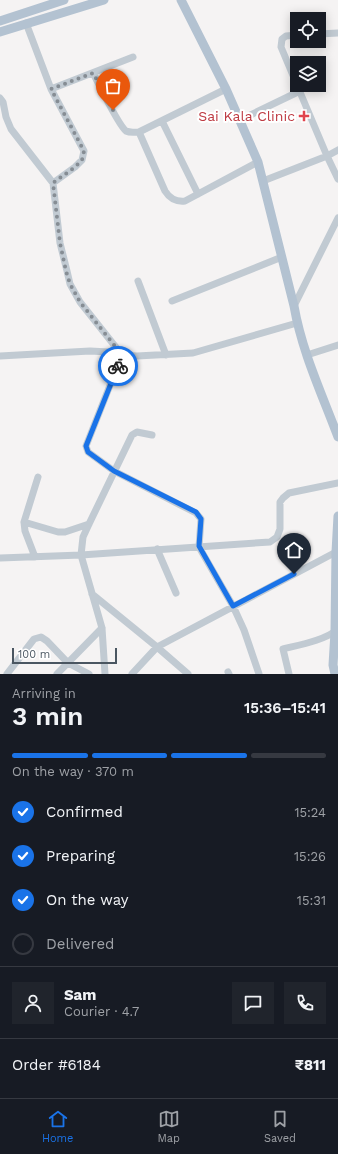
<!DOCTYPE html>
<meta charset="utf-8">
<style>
body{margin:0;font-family:"Work Sans",sans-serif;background:#20242c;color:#f1f3f6;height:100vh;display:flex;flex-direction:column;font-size:15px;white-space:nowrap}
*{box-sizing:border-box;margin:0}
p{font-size:13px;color:#9ea1a6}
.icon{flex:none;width:22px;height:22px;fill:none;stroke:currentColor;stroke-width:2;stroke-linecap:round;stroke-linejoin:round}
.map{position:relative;height:674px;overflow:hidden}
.drawer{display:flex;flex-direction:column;background:#171b24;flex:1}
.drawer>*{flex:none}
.tools{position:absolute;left:290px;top:12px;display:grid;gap:8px}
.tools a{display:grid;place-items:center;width:36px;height:36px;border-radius:0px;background:#171b24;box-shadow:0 2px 10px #0003;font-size:20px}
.scale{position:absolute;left:12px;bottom:10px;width:105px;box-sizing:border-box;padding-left:4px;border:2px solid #4a5661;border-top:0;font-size:11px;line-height:14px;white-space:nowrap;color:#4a5661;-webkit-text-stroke:3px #fff;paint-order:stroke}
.pin{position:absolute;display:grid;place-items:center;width:34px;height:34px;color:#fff;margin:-41px -17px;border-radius:50% 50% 50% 0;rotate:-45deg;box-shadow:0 0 4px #0007}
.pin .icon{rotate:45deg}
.courier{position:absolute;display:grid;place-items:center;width:40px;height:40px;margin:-20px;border:3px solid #1a73e8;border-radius:50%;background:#fff;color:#222;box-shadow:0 1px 5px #0007}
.summary em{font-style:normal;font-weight:600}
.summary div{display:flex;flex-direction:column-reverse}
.summary{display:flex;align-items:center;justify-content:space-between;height:68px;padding:0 12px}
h1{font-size:26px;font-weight:600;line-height:30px}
.bar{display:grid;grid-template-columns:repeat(4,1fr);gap:6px 4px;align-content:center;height:48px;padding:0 12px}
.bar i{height:5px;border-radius:3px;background:#363941}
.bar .current{background:#1a73e8}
.bar p{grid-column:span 4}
.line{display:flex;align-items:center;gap:10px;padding:0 12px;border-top:1px solid #363941}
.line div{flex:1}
.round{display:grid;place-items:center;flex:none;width:42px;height:42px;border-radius:0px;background:#20242c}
ol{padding:0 12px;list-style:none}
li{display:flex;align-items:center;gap:12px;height:44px}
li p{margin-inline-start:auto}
li .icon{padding:4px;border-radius:50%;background:#1a73e8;color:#fff;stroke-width:4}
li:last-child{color:#9ea1a6}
li i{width:22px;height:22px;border:2px solid #363941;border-radius:50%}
.tabs{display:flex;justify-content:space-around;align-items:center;height:56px;border-top:1px solid #363941;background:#171b24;font-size:11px;color:#9ea1a6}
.tabs a{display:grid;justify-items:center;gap:2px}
.tabs .current{color:#1a73e8}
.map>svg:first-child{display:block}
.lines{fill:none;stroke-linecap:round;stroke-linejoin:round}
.minor{stroke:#c1cad2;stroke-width:7}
.major{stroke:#b3c2d1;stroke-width:9}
.done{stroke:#868d94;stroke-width:4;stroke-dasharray:0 7.2}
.route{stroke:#1a73e8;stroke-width:5}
.health-dot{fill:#e0444e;stroke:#fff;stroke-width:1.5}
.labels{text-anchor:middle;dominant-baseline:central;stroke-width:4;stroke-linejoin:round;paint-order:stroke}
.health-label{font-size:14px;fill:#be3a42;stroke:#fff;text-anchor:end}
</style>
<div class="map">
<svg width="338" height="674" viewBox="0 0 338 674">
<rect width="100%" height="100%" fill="#f5f3f3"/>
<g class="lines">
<path class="minor" d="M 26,23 L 51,89 L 84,151 L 82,160 L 75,167 L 53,183
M 319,34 L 338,33
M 297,35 L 286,36 L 282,39 L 281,47 L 297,85
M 93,73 C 99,84 118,125 126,131 C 130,133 134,132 139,132 L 226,89
M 297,85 L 327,156 L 338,179
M 51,89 L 133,57
M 0,98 L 3,102 L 6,117 L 11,129 L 53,183 L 60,243 L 67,271 L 70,284 L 80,302 L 122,355 L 86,446 L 88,452 L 114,471 L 196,513 L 201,519 L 199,547 L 233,606 L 244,630 L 259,674
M 240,120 L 300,91
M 162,121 L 198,194
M 139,132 L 165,191 C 170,199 176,202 185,201 L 258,162
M 263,181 L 327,156 L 338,150
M 138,281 L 166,355
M 172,301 L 282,257
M 294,306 L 338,218
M 307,355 L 338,345
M 0,356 L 90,351 L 109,352 L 122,355 L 137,356 L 193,353 L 297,323
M 24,522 L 58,532 L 65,532 L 89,524
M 157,549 L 176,593
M 35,557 L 25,531 L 24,522 L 38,477
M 0,558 L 81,555 L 270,542 L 277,537 L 280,529 L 280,502 L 283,498 L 289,493 L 338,483
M 92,594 L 157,647 L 188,674
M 228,672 L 229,674
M 7,674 L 34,639 L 41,637 L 47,641 L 68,663 L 89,674
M 57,674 L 102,628
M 105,674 L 102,628 L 81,555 L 83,537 L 89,524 L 132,435 L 137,432 L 152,435
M 132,674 L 157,647 L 336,552
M 289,674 L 283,649 C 299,645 326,640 338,629"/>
<path class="major" d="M 181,0 L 226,89 L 258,162 L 294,306 C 302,352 322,394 338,437
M 0,21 L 64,0
M 0,32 L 104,0
M 335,674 L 333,665 L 335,632 L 336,552 L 338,516"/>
</g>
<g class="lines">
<path class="done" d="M 113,110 L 93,73 L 51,89 L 84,151 L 82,160 L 75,167 L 53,183 L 60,243 L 66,271 L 70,284 L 80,302 L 122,355 L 118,366"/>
<path class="route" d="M 118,366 L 86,446 L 88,452 L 114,471 L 196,512 L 201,519 L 199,546 L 233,606 L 294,574"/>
</g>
<path class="health-dot" d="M302 110h4v4h4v4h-4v4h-4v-4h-4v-4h4z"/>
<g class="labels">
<g class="health-label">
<text x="295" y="116">Sai Kala Clinic</text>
</g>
</g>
</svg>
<div class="tools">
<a><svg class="icon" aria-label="locate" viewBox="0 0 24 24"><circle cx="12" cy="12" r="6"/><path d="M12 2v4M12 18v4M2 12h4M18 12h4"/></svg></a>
<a><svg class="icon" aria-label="layers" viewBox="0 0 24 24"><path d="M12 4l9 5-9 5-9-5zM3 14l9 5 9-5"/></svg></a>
</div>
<div class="scale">100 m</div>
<div class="pin" style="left:113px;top:110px;background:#ea580c"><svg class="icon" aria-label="bag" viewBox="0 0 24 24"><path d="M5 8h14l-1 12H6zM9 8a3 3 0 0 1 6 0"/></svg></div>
<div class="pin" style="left:294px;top:574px;background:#1f2937"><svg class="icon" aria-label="home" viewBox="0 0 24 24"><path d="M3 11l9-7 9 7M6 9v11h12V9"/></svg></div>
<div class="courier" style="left:118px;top:366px"><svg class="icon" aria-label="bike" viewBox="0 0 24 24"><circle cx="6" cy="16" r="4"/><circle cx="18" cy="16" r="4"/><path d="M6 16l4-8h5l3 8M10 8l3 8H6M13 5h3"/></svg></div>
</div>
<section class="drawer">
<div class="summary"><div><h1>3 min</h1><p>Arriving in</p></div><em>15:36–15:41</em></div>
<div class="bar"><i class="current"></i><i class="current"></i><i class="current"></i><i></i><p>On the way · 370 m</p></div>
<ol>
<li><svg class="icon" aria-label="check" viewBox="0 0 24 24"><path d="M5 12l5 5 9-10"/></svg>Confirmed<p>15:24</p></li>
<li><svg class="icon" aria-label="check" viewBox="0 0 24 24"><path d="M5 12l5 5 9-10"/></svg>Preparing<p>15:26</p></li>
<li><svg class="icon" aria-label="check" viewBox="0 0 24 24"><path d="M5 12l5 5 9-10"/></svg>On the way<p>15:31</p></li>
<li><i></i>Delivered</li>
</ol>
<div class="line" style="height:72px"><a class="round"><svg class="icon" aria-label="person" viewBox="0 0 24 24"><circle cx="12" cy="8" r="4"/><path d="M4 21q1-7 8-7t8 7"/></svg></a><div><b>Sam</b><p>Courier · 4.7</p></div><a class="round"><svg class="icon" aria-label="chat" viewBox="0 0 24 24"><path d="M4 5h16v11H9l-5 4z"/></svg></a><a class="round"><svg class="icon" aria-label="phone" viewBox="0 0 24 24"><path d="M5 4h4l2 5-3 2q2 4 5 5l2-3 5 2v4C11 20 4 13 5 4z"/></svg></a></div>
<div class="line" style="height:52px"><div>Order #6184</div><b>₹811</b></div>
</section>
<nav class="tabs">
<a class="current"><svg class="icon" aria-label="home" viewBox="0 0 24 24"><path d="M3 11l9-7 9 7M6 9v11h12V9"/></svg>Home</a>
<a><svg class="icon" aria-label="map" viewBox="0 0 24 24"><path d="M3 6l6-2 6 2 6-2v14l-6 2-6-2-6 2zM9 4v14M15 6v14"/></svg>Map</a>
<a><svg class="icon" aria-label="saved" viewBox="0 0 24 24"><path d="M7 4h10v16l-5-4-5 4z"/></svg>Saved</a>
</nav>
